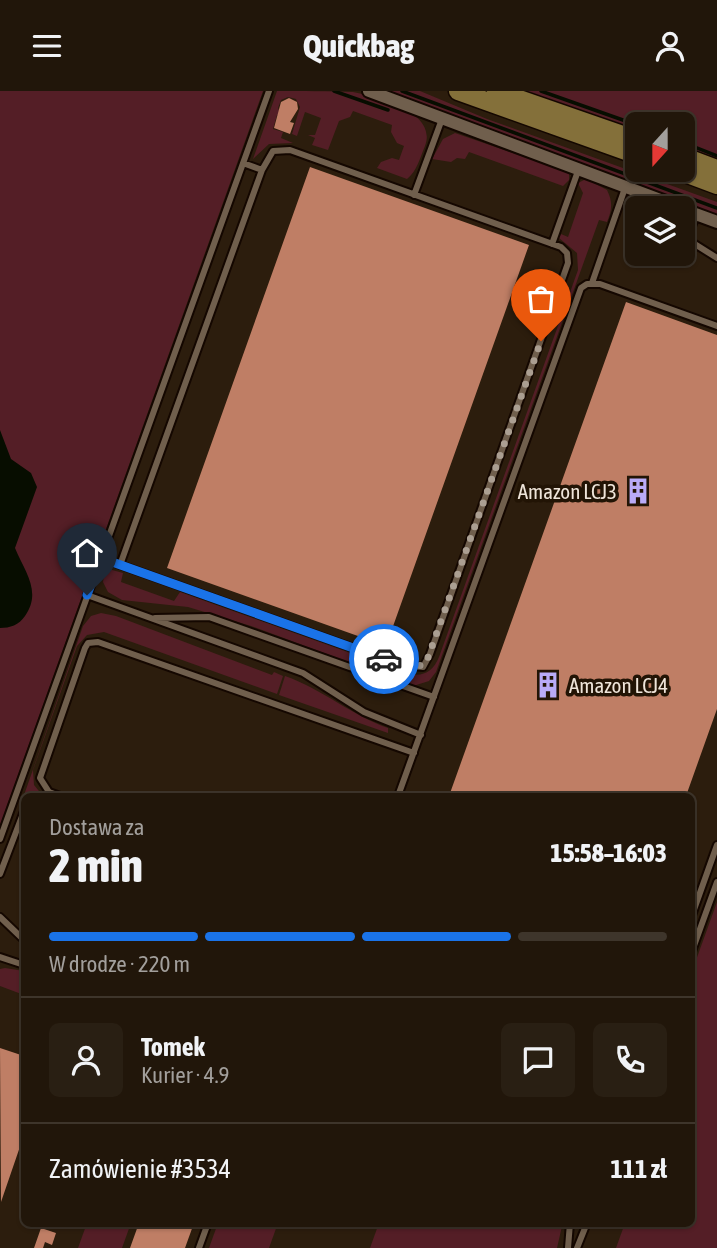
<!DOCTYPE html>
<html lang="pl">
<meta charset="utf-8">
<style>
body{margin:0;font-family:"Asap Condensed",sans-serif;background:#291f13;color:#f1f3f6;height:100vh;display:flex;flex-direction:column;font-size:26px;white-space:nowrap}
*{box-sizing:border-box;margin:0}
p{font-size:23px;color:#a29f9c}
.icon{flex:none;width:38px;height:38px;fill:none;stroke:currentColor;stroke-width:2;stroke-linecap:round;stroke-linejoin:round}
.map{position:relative;flex:1;overflow:hidden}
.panel{position:absolute;left:21px;top:702px;width:674px;height:434px;display:flex;flex-direction:column;background:#21160a;border-radius:10px;box-shadow:0 2px 5px #0004,0 0 0 2px #3e352b}
.panel>*{flex:none}
.needle{width:46px;rotate:201deg}
.fabs{position:absolute;left:625px;top:21px;display:grid;gap:14px}
.fabs a{display:grid;place-items:center;width:70px;height:70px;border-radius:10px;background:#21160a;box-shadow:0 2px 5px #0004,0 0 0 2px #3e352b;font-size:35px}
.pin{position:absolute;display:grid;place-items:center;width:60px;height:60px;color:#fff;margin:-72px -30px;border-radius:50% 50% 50% 0;rotate:-45deg;box-shadow:0 0 7px #0007}
.pin .icon{rotate:45deg}
.courier{position:absolute;display:grid;place-items:center;width:70px;height:70px;margin:-35px;border:5px solid #1a73e8;border-radius:50%;background:#fff;color:#222;box-shadow:0 2px 9px #0007}
.summary em{font-style:normal;font-weight:800}
.summary div{display:flex;flex-direction:column-reverse}
.summary{display:flex;align-items:center;justify-content:space-between;height:119px;padding:0 28px}
h1{font-size:46px;font-weight:800;line-height:52px}
.bar{display:grid;grid-template-columns:repeat(4,1fr);gap:10px 7px;align-content:center;height:84px;padding:0 28px}
.bar i{height:9px;border-radius:5px;background:#3e352b}
.bar .current{background:#1a73e8}
.bar p{grid-column:span 4}
.line{display:flex;align-items:center;gap:18px;padding:0 28px;border-top:2px solid #3e352b}
.line div{flex:1}
.round{display:grid;place-items:center;flex:none;width:74px;height:74px;border-radius:10px;background:#291f13}
header{display:flex;justify-content:space-between;align-items:center;height:91px;padding:0 28px;background:#21160a;font-size:32px;font-weight:800}
.map>svg:first-child{display:block}
.green{fill:#541e26}
.water{fill:#070d00}
.lines{fill:none;stroke-linecap:round;stroke-linejoin:round}
.stream{stroke:#070d00;stroke-width:3.5}
.building{fill:#bf7e65}
.service-casing{stroke:#140700;stroke-width:10}
.minor-casing{stroke:#140700;stroke-width:16}
.secondary-casing{stroke:#140700;stroke-width:21}
.service{stroke:#705f4d;stroke-width:6}
.minor{stroke:#705f4d;stroke-width:12}
.secondary{stroke:#84703a;stroke-width:18}
.done{stroke:#ab9f92;stroke-width:7;stroke-dasharray:0 12.6}
.route{stroke:#1a73e8;stroke-width:9}
.labels{text-anchor:middle;dominant-baseline:central;stroke-width:7;stroke-linejoin:round;paint-order:stroke}
.poi-label{font-size:21px;fill:#efe5da;stroke:#221405;text-anchor:end}
</style>
<header><svg class="icon" aria-label="menu" viewBox="0 0 24 24"><path d="M4 6h16M4 12h16M4 18h16"/></svg>Quickbag<svg class="icon" aria-label="person" viewBox="0 0 24 24"><circle cx="12" cy="8" r="4"/><path d="M4 21q1-7 8-7t8 7"/></svg></header>
<div class="map">
<svg width="717" height="1157" viewBox="0 0 717 1157">
<rect width="100%" height="100%" fill="#2c1d0d"/>
<path class="green" d="M 0,0 L 263,0 L 0,734 Z
M 277,0 C 301,0 330,0 353,1 C 378,6 438,21 425,55 C 420,67 417,80 407,88 L 377,77 L 381,71 L 392,67 L 399,69 L 404,55 L 397,52 L 391,41 L 392,34 L 353,20 L 350,26 L 339,30 L 328,59 L 312,54 L 315,47 L 308,44 L 315,44 L 321,27 L 305,21 L 297,45 L 292,43 L 300,16 L 296,8 L 288,6 L 281,9 L 278,17 L 281,23 L 277,24 L 273,38 L 283,41 L 281,47 L 293,52 L 269,53 L 253,68 Z
M 382,0 L 420,0 L 487,28 L 717,111 L 717,125 Z
M 520,0 L 717,0 L 717,70 L 683,57 L 682,33 L 637,33 L 637,40 Z
M 455,42 L 562,79 L 569,83 L 569,89 L 563,95 L 469,61 L 465,68 L 457,67 L 451,71 L 432,68 L 443,48 Z
M 586,88 L 607,99 C 613,111 612,119 607,131 L 599,129 L 436,581 L 429,590 L 413,595 L 251,535 L 188,516 L 122,509 L 108,501 L 103,491 L 105,477 L 123,482 L 121,491 L 174,510 L 180,501 L 406,582 C 422,587 433,581 439,566 L 578,179 L 577,162 L 559,147 L 561,143 L 568,146 L 583,102 L 578,92 Z
M 101,522 L 116,525 L 272,584 L 274,581 L 283,585 L 277,603 L 104,541 L 87,544 L 77,555 L 33,679 L 34,694 L 43,705 L 24,705 L 24,714 L 19,719 L 0,773 L 83,535 L 91,525 Z
M 285,585 C 322,598 351,624 388,637 L 388,642 L 279,604 Z
M 717,811 L 717,1157 L 616,1157 L 625,1132 L 691,1132 L 691,883 Z
M 5,877 L 24,880 L 24,904 L 0,895 L 0,878 Z
M 87,1132 L 131,1132 L 122,1157 L 78,1157 Z
M 218,1132 L 278,1132 L 269,1157 L 209,1157 Z
M 379,1132 L 561,1132 L 562,1135 L 557,1157 L 370,1157 Z"/>
<path class="water" d="M 0,339 L 11,368 L 31,382 L 37,396 L 15,457 C 25,481 42,501 25,525 C 19,534 10,537 0,537 Z"/>
<g class="lines">
<path class="stream" d="M 334,0 L 388,19
M 402,0 L 717,117
M 541,0 L 637,34
M 682,51 L 717,65"/>
</g>
<path class="building" d="M 289,7 L 297,11 L 298,18 L 290,31 L 294,32 L 290,43 L 274,37 L 281,11 Z
M 310,76 L 529,154 L 386,555 L 167,477 Z
M 626,211 L 717,244 L 717,618 L 686,705 L 449,705 Z
M 0,957 L 24,965 L 24,1044 L 1,1111 Z
M 139,1132 L 194,1132 L 185,1157 L 130,1157 Z
M 41,1137 L 56,1142 L 52,1154 L 45,1151 L 43,1157 L 34,1157 Z"/>
<g class="lines">
<g class="service-casing">
<path id="service" d="M 243,72 L 262,79
M 414,104 L 442,28
M 630,123 L 637,125
M 682,145 L 717,167
M 687,147 L 697,123
M 552,153 L 578,80
M 592,192 L 625,97
M 101,467 L 401,574 L 423,576 L 430,563 L 568,172 L 567,162 L 561,156 L 290,59 L 273,60 L 262,79 L 120,474
M 87,504 L 303,582 L 364,621 L 421,644
M 155,527 L 209,526 L 434,606
M 60,705 L 49,701 L 40,687 L 85,557 L 88,552 L 98,551 L 414,662
M 398,705 L 581,197 L 587,193 L 600,193 L 717,235
M 0,748 L 269,0
M 0,783 L 24,720
M 0,826 L 24,849
M 691,827 L 717,754
M 691,863 L 717,791
M 0,866 L 24,874
M 199,1157 L 208,1132
M 568,1157 L 570,1132
M 577,1157 L 587,1132"/>
</g>
<g class="minor-casing">
<path id="minor" d="M 369,0 L 682,117
M 682,118 L 717,131"/>
</g>
<g class="secondary-casing">
<path id="secondary" d="M 458,0 L 637,64
M 496,0 L 637,49
M 682,65 L 717,78
M 677,79 L 717,94"/>
</g>
<use href="#service" class="service"/>
<use href="#minor" class="minor"/>
<use href="#secondary" class="secondary"/>
</g>
<g class="lines">
<path class="done" d="M 384,568 L 414,577 L 426,572 L 541,250"/>
<path class="route" d="M 87,504 L 101,467 L 384,568"/>
</g>
<defs>
<g id="building-bare" transform="scale(2.1)"><path d="M-4-6H4V6H1V3H-1V6H-4ZM-2.5-4.3h1.7v1.8h-1.7ZM.8-4.3h1.7v1.8H.8ZM-2.5-1h1.7V.8h-1.7ZM.8-1h1.7V.8H.8Z" fill="#b9abf7" stroke="#221405" stroke-width="2.5" paint-order="stroke"/></g>
</defs>
<g fill-rule="evenodd">
<use href="#building-bare" x="638" y="400"/>
<use href="#building-bare" x="548" y="594"/>
</g>
<g class="labels">
<g class="poi-label">
<text x="617" y="400">Amazon LCJ3</text>
<text x="569" y="594" text-anchor="start">Amazon LCJ4</text>
</g>
</g>
</svg>
<div class="fabs">
<a><svg class="needle" viewBox="-14 -14 28 28"><path d="M0-13l5 13h-10z" fill="#e53935"/><path d="M0 13l5-13h-10z" fill="#a29f9c"/></svg></a>
<a><svg class="icon" aria-label="layers" viewBox="0 0 24 24"><path d="M12 4l9 5-9 5-9-5zM3 14l9 5 9-5"/></svg></a>
</div>
<div class="pin" style="left:541px;top:250px;background:#ea580c"><svg class="icon" aria-label="bag" viewBox="0 0 24 24"><path d="M5 8h14l-1 12H6zM9 8a3 3 0 0 1 6 0"/></svg></div>
<div class="pin" style="left:87px;top:504px;background:#1f2937"><svg class="icon" aria-label="home" viewBox="0 0 24 24"><path d="M3 11l9-7 9 7M6 9v11h12V9"/></svg></div>
<div class="courier" style="left:384px;top:568px"><svg class="icon" aria-label="car" viewBox="0 0 24 24"><path d="M5 17H2v-5l4-1 3-4h7l3 4 3 1v5h-3M9 17h6M6 11h13"/><circle cx="7" cy="17" r="2"/><circle cx="17" cy="17" r="2"/></svg></div>
<section class="panel">
<div class="summary"><div><h1>2 min</h1><p>Dostawa za</p></div><em>15:58–16:03</em></div>
<div class="bar"><i class="current"></i><i class="current"></i><i class="current"></i><i></i><p>W drodze · 220 m</p></div>
<div class="line" style="height:126px"><a class="round"><svg class="icon" aria-label="person" viewBox="0 0 24 24"><circle cx="12" cy="8" r="4"/><path d="M4 21q1-7 8-7t8 7"/></svg></a><div><b>Tomek</b><p>Kurier · 4.9</p></div><a class="round"><svg class="icon" aria-label="chat" viewBox="0 0 24 24"><path d="M4 5h16v11H9l-5 4z"/></svg></a><a class="round"><svg class="icon" aria-label="phone" viewBox="0 0 24 24"><path d="M5 4h4l2 5-3 2q2 4 5 5l2-3 5 2v4C11 20 4 13 5 4z"/></svg></a></div>
<div class="line" style="height:91px"><div>Zamówienie #3534</div><b>111 zł</b></div>
</section>
</div>
